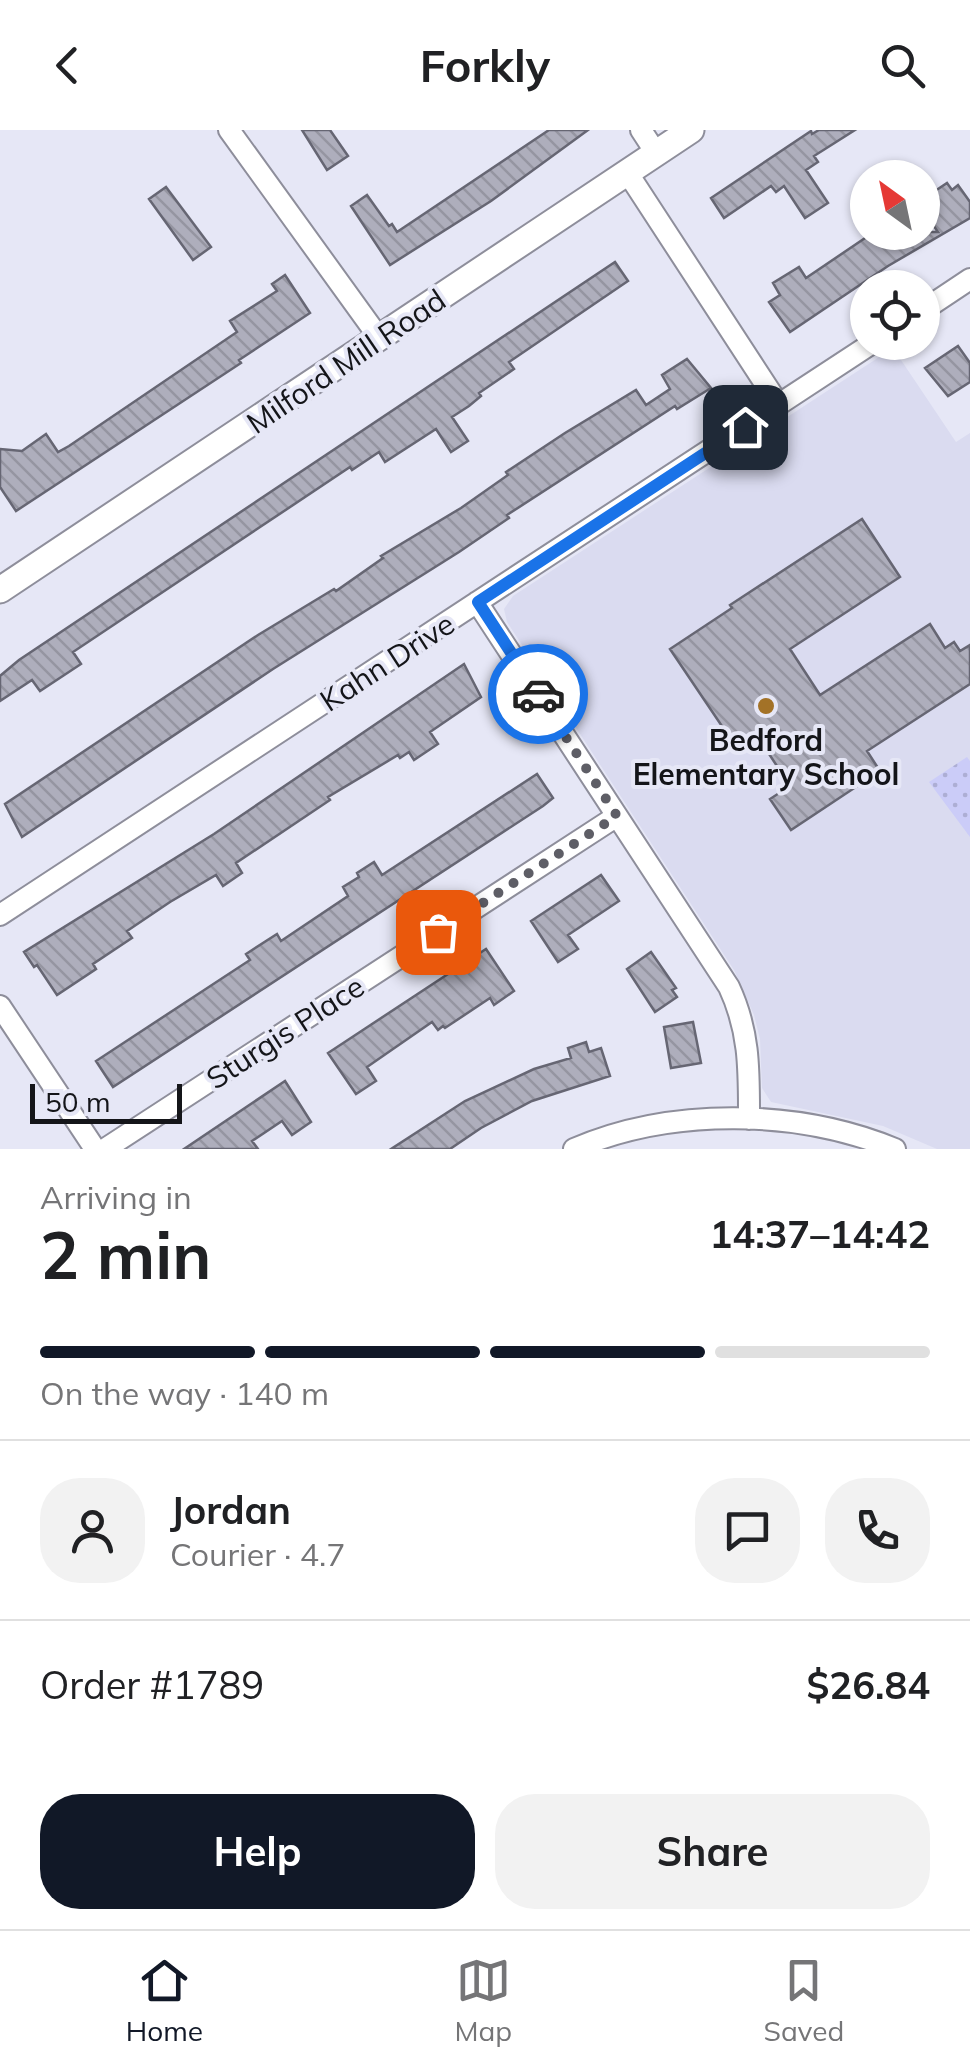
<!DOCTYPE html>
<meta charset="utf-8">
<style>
body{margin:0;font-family:Mulish,sans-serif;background:#f2f2f2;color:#202124;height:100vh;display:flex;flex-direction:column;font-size:38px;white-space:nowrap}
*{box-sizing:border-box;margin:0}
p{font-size:32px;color:#757577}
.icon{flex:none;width:55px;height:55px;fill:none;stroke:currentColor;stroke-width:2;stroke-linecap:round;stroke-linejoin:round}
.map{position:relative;height:1019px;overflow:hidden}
.panel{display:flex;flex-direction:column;background:#fff;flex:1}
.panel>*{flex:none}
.needle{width:65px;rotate:327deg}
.buttons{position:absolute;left:850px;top:30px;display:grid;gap:20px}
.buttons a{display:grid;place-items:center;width:90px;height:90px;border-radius:50%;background:#fff;box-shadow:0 2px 8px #0004;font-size:50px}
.scale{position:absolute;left:30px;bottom:25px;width:152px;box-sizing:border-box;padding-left:10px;border:5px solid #141519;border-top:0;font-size:28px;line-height:35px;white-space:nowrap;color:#141519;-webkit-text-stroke:8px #e6e7f6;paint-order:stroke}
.pin{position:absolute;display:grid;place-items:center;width:85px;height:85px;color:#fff;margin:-42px;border-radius:20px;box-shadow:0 5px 15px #0006}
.courier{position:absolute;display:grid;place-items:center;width:100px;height:100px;margin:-50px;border:8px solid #1a73e8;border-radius:50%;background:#fff;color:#222;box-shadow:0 2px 12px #0007}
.summary em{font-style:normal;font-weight:700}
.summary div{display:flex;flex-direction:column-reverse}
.summary{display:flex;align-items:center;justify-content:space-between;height:170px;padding:0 40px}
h1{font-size:65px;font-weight:700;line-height:75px}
.bar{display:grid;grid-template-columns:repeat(4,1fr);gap:15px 10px;align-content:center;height:120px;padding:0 40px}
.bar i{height:12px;border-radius:8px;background:#e0e0e0}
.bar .selected{background:#111827}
.bar p{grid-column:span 4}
.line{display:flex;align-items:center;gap:25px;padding:0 40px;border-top:2px solid #e0e0e0}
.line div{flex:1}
.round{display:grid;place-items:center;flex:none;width:105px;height:105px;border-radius:40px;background:#f2f2f2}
.cta{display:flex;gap:20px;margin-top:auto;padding:20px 40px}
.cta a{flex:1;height:115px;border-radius:40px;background:#111827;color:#fff;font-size:40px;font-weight:700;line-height:115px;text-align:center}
.cta a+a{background:#f2f2f2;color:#202124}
header{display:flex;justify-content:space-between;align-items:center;height:130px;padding:0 40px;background:#fff;font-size:45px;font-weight:700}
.menu{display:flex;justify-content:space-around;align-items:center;height:140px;border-top:2px solid #e0e0e0;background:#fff;font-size:28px;color:#757577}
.menu a{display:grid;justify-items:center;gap:5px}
.menu .selected{color:#111827}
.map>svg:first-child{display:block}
.built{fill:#dadbf0}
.park{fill:url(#park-dots)}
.building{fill:url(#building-back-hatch);stroke:#666673;stroke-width:2.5}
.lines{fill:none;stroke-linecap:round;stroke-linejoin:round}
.minor-casing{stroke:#8e8e9b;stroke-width:24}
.major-casing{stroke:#8e8e9b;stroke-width:29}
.minor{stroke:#fff;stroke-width:20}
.major{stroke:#fff;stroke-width:25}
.done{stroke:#5e5e66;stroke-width:10;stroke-dasharray:0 18}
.route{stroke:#1a73e8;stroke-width:12}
.poi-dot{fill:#a37227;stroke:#e6e7f6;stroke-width:4}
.labels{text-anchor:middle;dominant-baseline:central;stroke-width:8;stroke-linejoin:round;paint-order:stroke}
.street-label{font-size:30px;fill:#141519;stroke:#e6e7f6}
.poi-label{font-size:30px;font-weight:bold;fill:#141519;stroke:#e6e7f6}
</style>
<header><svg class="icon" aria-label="back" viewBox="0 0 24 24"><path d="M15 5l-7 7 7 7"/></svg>Forkly<svg class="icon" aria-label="search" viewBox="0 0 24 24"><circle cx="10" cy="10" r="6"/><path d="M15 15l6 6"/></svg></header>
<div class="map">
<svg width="970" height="1019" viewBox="0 0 970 1019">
<defs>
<pattern id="park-dots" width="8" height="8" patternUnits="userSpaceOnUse" patternTransform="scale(2.5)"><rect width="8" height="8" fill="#cbccf8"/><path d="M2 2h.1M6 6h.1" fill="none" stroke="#adaed4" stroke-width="1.8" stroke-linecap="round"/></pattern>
<pattern id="building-back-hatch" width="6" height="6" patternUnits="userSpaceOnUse" patternTransform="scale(2.5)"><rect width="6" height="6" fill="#aeaebc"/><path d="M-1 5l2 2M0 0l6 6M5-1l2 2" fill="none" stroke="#9595a1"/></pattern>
</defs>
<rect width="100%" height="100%" fill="#e6e7f6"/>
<path class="built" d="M 893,218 L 956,312 L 970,303 L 970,1019 L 937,1019 L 883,996 L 771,972 L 762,958 L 760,909 L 754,885 L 734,840 L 507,492 L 504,479 L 513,466 Z"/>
<path class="park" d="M 967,627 L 970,631 L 970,707 L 929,652 Z"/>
<path class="building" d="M 302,0 L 330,0 L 348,26 L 327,40 Z
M 549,0 L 588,0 L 491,71 L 390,135 L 351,76 L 367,65 L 389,96 L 392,94 L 397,102 Z
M 819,0 L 855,0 L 814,26 L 818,32 L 806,40 L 828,73 L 805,88 L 784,56 L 776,62 L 771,56 L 724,88 L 711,68 L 811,1 L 812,4 Z
M 947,53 L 952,60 L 958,55 L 970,72 L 970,88 L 888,136 L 790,202 L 769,172 L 780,165 L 773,153 L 799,137 L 806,148 L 874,102 L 938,102 L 931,92 L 935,89 L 925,74 L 935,67 L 932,63 Z
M 166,57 L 211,117 L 193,130 L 149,69 Z
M 615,132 L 628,151 L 509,232 L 514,239 L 479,263 L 481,266 L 469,276 L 452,287 L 468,311 L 451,322 L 436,299 L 385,332 L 379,322 L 352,340 L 350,337 L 73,522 L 81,534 L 40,561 L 32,550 L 0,571 L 0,546 L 19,530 Z
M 285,145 L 310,183 L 239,230 L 241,233 L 16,381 L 0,357 L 0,319 L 22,321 L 46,304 L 58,322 L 69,316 L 237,202 L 230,191 L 277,161 L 272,154 Z
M 958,216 L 970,233 L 970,252 L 948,266 L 925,238 Z
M 687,229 L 711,258 L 677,279 L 675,276 L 507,385 L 509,388 L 459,422 L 273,539 L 22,707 L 5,674 L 258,505 L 334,459 L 336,461 L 383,428 L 381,426 L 461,378 L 508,345 L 506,342 L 565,303 L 636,260 L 646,275 L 670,259 L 662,245 Z
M 862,389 L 900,447 L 790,519 L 820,565 L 930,494 L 945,518 L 954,512 L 960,521 L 970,515 L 970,554 L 867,621 L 880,641 L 791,700 L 770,669 L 790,656 L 758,607 L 738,620 L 670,519 L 732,478 L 730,475 Z
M 464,534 L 481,567 L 430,602 L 438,614 L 414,630 L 409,622 L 400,628 L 398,625 L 328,667 L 330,670 L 236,733 L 242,743 L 223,756 L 216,745 L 170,772 L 127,801 L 132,808 L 93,834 L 96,839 L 57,865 L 37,835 L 34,837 L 24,822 L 214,704 Z
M 537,644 L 553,668 L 543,676 L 113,957 L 96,931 L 250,830 L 246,824 L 277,804 L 281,811 L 348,766 L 343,757 L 359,747 L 357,743 L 374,732 L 382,745 Z
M 601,745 L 619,771 L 568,805 L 578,819 L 558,832 L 531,791 Z
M 486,819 L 514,861 L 494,875 L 490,868 L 445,898 L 443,896 L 438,900 L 432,892 L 367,937 L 376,951 L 356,964 L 328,923 Z
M 651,822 L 676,858 L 672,860 L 677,867 L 655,882 L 627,839 Z
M 693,892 L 701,933 L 671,938 L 664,897 Z
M 586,912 L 589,922 L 601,918 L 610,946 L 532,971 L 481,998 L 450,1019 L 391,1019 L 465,971 L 534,939 L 571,928 L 568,918 Z
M 285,951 L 311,992 L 292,1005 L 282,991 L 252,1011 L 258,1019 L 184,1019 Z"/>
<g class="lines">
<g class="minor-casing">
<path id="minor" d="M 229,0 L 380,209
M 641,0 L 656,23
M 627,42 L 779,275
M 922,181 L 970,149
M 477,472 L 729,857 C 750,902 749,941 749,989
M 0,785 L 874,212
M 0,876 L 95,1019
M 105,1019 L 617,686
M 574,1019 C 671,977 798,979 895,1019"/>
</g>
<g class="major-casing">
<path id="major" d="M 0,460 L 691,0"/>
</g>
<use href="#minor" class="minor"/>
<use href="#major" class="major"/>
</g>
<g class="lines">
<path class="done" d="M 438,802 L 617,686 L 538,564"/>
<path class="route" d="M 538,564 L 478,472 L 745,297"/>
</g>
<circle class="poi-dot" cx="766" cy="576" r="10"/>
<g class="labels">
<g class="street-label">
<text transform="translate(346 231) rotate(-34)">Milford Mill Road</text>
<text transform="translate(387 532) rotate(-33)">Kahn Drive</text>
<text transform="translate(285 902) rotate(-33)">Sturgis Place</text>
</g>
<g class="poi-label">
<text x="766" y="610">Bedford<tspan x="766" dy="34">Elementary School</tspan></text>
</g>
</g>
</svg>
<div class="buttons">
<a><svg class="needle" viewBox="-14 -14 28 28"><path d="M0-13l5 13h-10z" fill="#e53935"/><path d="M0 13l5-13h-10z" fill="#757577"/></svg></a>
<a><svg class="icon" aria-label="locate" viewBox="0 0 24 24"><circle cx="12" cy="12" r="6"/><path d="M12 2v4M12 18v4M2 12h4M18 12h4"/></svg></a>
</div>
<div class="scale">50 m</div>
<div class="pin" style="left:438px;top:802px;background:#ea580c"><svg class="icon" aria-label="bag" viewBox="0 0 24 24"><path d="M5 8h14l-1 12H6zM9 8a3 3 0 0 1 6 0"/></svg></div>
<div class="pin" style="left:745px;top:297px;background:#1f2937"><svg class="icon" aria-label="home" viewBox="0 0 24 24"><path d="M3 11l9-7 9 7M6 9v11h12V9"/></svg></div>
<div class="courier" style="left:538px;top:564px"><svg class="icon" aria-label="car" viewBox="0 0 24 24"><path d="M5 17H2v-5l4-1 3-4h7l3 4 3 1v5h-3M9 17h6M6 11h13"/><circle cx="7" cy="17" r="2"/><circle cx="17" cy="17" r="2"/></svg></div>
</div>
<section class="panel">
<div class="summary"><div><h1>2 min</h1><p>Arriving in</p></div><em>14:37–14:42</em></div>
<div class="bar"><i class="selected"></i><i class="selected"></i><i class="selected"></i><i></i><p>On the way · 140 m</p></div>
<div class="line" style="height:180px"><a class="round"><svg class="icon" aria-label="person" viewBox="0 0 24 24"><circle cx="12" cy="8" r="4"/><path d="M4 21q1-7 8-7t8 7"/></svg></a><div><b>Jordan</b><p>Courier · 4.7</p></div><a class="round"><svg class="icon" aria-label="chat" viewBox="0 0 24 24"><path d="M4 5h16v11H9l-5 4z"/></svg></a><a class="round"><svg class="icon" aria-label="phone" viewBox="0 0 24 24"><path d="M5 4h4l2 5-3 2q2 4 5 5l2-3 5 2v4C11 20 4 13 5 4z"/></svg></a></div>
<div class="line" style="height:130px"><div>Order #1789</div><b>$26.84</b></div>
<div class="cta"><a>Help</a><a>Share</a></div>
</section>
<nav class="menu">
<a class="selected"><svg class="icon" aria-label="home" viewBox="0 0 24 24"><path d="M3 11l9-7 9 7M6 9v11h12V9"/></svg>Home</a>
<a><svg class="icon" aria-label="map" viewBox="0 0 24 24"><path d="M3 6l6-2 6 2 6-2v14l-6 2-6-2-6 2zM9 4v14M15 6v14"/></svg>Map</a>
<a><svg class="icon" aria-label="saved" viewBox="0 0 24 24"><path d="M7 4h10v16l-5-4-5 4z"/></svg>Saved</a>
</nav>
